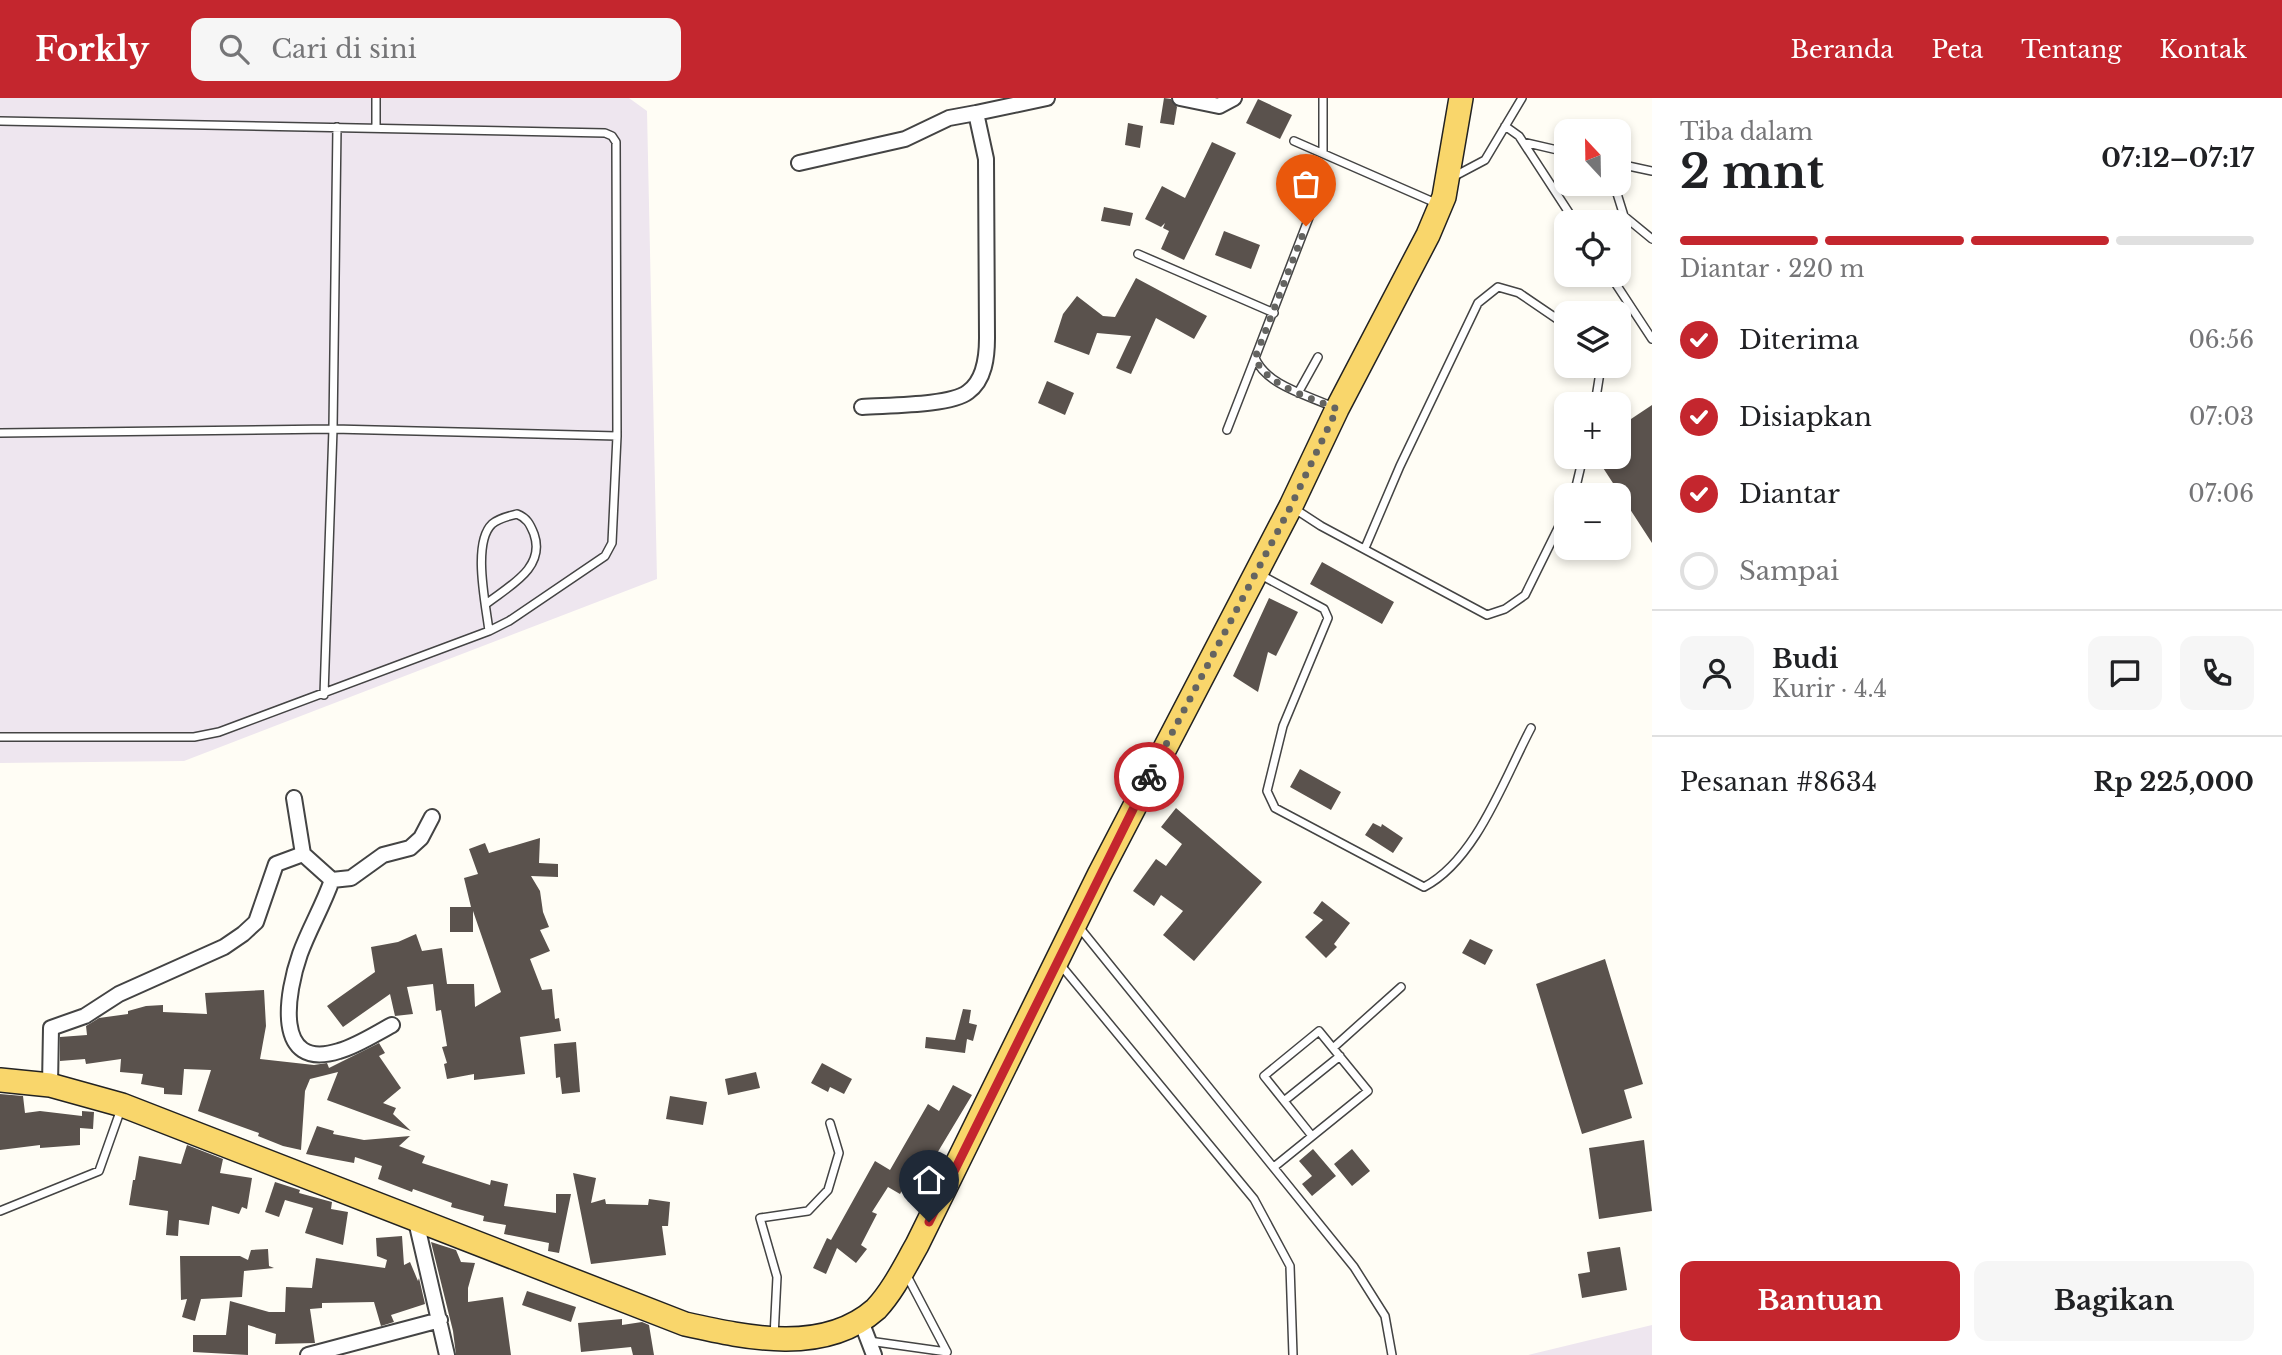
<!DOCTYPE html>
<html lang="id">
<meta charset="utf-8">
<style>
body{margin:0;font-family:"Libre Baskerville",serif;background:#f6f6f6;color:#202124;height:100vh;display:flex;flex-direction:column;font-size:26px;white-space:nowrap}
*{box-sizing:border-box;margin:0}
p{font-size:23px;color:#757577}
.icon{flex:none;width:38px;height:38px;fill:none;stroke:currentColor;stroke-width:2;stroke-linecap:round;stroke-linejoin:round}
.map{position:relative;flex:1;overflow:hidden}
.sheet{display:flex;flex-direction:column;background:#fff;width:630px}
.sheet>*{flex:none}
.needle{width:46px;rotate:338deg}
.tools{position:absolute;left:1554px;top:21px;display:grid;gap:14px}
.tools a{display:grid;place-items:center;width:77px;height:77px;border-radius:14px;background:#fff;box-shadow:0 4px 10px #0003;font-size:35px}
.pin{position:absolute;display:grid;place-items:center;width:60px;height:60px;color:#fff;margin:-72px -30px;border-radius:50% 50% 50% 0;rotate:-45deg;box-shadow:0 0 7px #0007}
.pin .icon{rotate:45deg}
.courier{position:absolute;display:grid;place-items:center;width:70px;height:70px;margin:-35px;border:5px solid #c4262e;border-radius:50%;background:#fff;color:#222;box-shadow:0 2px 9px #0007}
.head em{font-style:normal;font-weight:700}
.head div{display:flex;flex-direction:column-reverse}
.head{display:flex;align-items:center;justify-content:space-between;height:119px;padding:0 28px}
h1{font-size:46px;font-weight:700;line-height:52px}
.bar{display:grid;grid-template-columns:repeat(4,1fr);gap:10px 7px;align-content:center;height:84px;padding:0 28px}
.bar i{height:9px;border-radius:5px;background:#e0e0e0}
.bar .active{background:#c4262e}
.bar p{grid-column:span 4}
.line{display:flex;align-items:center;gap:18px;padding:0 28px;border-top:2px solid #e0e0e0}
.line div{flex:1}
.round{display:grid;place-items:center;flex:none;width:74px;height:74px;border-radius:14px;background:#f6f6f6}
ol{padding:0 28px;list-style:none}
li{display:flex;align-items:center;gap:21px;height:77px}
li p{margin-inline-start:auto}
li .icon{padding:7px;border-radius:50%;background:#c4262e;color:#fff;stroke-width:4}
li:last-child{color:#757577}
li i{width:38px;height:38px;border:4px solid #e0e0e0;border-radius:50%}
.primary-button{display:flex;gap:14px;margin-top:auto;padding:14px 28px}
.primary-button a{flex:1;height:80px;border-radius:14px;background:#c4262e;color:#fff;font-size:28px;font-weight:700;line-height:80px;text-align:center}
.primary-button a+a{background:#f6f6f6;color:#202124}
header{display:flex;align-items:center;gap:42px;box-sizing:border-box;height:98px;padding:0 35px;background:#c4262e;color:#fff}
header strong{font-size:33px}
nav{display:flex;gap:38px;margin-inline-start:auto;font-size:24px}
.search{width:490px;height:63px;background:#f6f6f6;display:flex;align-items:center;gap:18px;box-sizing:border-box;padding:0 24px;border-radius:14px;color:#757577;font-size:26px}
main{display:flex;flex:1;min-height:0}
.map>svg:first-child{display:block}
.industrial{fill:#eee6ef}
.building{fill:#5a524d}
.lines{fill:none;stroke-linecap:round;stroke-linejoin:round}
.lane-casing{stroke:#444;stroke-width:10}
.street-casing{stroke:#444;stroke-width:18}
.primary-casing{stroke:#222;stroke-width:26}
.lane{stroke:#fff;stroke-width:7}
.street{stroke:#fff;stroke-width:14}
.primary{stroke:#f9d66b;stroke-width:23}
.done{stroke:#646461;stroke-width:7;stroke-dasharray:0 12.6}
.route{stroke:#c4262e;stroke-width:9}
</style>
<header>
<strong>Forkly</strong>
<div class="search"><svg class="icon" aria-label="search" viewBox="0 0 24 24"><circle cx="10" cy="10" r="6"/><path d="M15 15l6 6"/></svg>Cari di sini</div>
<nav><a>Beranda</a><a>Peta</a><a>Tentang</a><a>Kontak</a></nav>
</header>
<main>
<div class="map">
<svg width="1652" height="1257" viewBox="0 0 1652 1257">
<rect width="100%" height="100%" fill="#fffdf5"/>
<path class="industrial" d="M 0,0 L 629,0 L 647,13 L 657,481 L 184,663 L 0,665 Z
M 1652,1227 L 1652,1257 L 1528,1257 Z"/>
<path class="building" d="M 1164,0 L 1171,1 L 1177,9 L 1174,27 L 1160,25 Z
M 1258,1 L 1292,17 L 1280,41 L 1246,25 Z
M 1128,25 L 1143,28 L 1140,50 L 1125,47 Z
M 1212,44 L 1236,55 L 1184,162 L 1161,151 L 1169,133 L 1163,130 L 1165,125 L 1161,129 L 1145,121 L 1162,88 L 1185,100 Z
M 1104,109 L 1133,115 L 1130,128 L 1101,123 Z
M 1224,133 L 1260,147 L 1251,171 L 1215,157 Z
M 1136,180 L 1207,218 L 1194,241 L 1156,220 L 1131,276 L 1116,270 L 1131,238 L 1097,235 L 1089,257 L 1054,244 L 1063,216 L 1077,198 L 1103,218 L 1115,219 Z
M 1047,283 L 1074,295 L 1065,317 L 1038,305 Z
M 1652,307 L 1652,445 L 1596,359 L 1619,359 L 1619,329 Z
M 1322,464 L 1394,504 L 1382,526 L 1310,486 Z
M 1269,500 L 1298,514 L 1276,558 L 1268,554 L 1258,594 L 1233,578 Z
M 1300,671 L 1341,694 L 1331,712 L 1290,689 Z
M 1176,710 L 1262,784 L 1194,863 L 1163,837 L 1183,813 L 1161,797 L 1154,808 L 1133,793 L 1156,761 L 1166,768 L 1182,746 L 1161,729 Z
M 1373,725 L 1381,729 L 1382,726 L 1403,740 L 1393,755 L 1365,737 Z
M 540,740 L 539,765 L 558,766 L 558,779 L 531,778 L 540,793 L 543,814 L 549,829 L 540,832 L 550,853 L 530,861 L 542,892 L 552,891 L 555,921 L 559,920 L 561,933 L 520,939 L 525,976 L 474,982 L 474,976 L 447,981 L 444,966 L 447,965 L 442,949 L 447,948 L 441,912 L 436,913 L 433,886 L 407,889 L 413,916 L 395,918 L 390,896 L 343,929 L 327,908 L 375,874 L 371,849 L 398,844 L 416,836 L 422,853 L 442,850 L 447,886 L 474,886 L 475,909 L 501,894 L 473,813 L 473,834 L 450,834 L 450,809 L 471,809 L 464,780 L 478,776 L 469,751 L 485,745 L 489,755 Z
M 1322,803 L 1350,825 L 1334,846 L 1337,849 L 1326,860 L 1305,839 L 1323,822 L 1313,815 Z
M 1470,841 L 1493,852 L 1485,867 L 1462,855 Z
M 1605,861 L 1643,986 L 1624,992 L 1632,1020 L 1582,1036 L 1536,886 Z
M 264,892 L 266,928 L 260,961 L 314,967 L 327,965 L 329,970 L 379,945 L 385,955 L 379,958 L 401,990 L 383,1005 L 396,1010 L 393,1016 L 411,1033 L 327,1002 L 338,974 L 310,981 L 305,993 L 301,1052 L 283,1048 L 258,1038 L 259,1035 L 198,1013 L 211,972 L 184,971 L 182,997 L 164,996 L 164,990 L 141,986 L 143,976 L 120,974 L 121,961 L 86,966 L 85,961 L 60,963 L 60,939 L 87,937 L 86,928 L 99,920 L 128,916 L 128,913 L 146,908 L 163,907 L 163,914 L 207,916 L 205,895 Z
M 963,911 L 971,912 L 969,925 L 977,927 L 973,943 L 967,941 L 965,955 L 925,950 L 926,939 L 955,942 Z
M 576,944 L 580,994 L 562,996 L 560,979 L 556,980 L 554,946 Z
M 822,965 L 852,981 L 844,996 L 830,989 L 828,994 L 811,985 Z
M 756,974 L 760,990 L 728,997 L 725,981 Z
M 953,987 L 972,997 L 921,1082 L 911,1076 L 900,1096 L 888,1089 L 872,1114 L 877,1116 L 861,1147 L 867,1151 L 856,1165 L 837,1150 L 826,1176 L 813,1170 L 827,1140 L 831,1142 L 875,1063 L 890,1072 L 928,1006 L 939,1013 Z
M 0,996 L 23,998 L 25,1015 L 40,1013 L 82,1018 L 82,1013 L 94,1014 L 93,1031 L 80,1030 L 80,1047 L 40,1050 L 40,1047 L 0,1052 Z
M 670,998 L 707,1004 L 703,1027 L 666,1021 Z
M 317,1028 L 334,1033 L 333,1036 L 364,1042 L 410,1038 L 399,1048 L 425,1058 L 422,1065 L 490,1087 L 491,1082 L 508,1086 L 504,1108 L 556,1115 L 556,1096 L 571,1096 L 559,1155 L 548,1153 L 549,1145 L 504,1136 L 506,1127 L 483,1123 L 484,1118 L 451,1109 L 452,1105 L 413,1091 L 412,1094 L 378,1081 L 382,1068 L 355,1059 L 354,1065 L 306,1056 Z
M 1644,1042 L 1652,1113 L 1599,1121 L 1589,1050 Z
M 187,1047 L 223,1061 L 220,1075 L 252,1080 L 247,1111 L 242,1109 L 239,1116 L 212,1108 L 209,1127 L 179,1122 L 178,1138 L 166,1137 L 168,1113 L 129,1107 L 133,1082 L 135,1082 L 139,1058 L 181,1066 Z
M 1313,1051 L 1336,1078 L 1312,1098 L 1302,1086 L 1312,1078 L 1299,1063 Z
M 1352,1051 L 1370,1073 L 1352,1088 L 1334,1066 Z
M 573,1075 L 596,1080 L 591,1105 L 605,1101 L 606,1106 L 648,1107 L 649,1101 L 670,1104 L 668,1128 L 662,1128 L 666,1157 L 591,1166 Z
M 275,1084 L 300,1092 L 299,1095 L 332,1104 L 331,1111 L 348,1114 L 343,1147 L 305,1135 L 313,1110 L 285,1102 L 279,1119 L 265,1114 Z
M 402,1138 L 404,1167 L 410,1164 L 418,1183 L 419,1180 L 425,1206 L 391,1217 L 394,1224 L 381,1228 L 374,1204 L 322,1205 L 322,1210 L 310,1211 L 315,1245 L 275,1246 L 276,1236 L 248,1227 L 248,1257 L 193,1254 L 193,1237 L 226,1237 L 230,1203 L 269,1214 L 285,1214 L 286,1189 L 312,1190 L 316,1160 L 385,1170 L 387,1162 L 377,1158 L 376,1140 Z
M 431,1144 L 456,1152 L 461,1164 L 475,1165 L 468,1190 L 468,1204 L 503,1199 L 511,1257 L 456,1257 L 453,1233 Z
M 1620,1149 L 1627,1192 L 1582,1200 L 1578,1176 L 1590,1174 L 1587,1154 Z
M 268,1151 L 269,1168 L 274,1170 L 244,1173 L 242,1199 L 201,1201 L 195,1223 L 182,1219 L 187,1201 L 181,1202 L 180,1158 L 240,1158 L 248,1162 L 251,1152 Z
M 527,1193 L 576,1209 L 571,1224 L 522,1207 Z
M 622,1221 L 622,1227 L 642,1224 L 649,1227 L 654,1257 L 633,1257 L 631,1249 L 581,1254 L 578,1225 Z"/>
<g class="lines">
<g class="lane-casing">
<path id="lane" d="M 376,0 L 376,30
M 1323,0 L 1323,53
M 0,23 L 605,35 L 612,38 L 616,44 L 617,338 L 612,445 L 605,458 L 509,523 L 489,533 L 219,634 L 194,639 L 0,639
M 1505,28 L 1519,38 L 1575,124
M 1294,43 L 1438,106
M 1523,44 L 1566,54
M 1619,66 L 1652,73
M 1325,78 L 1255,260 C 1267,288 1308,297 1333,309
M 1451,80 L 1485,62 L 1522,0
M 1614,86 L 1624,118 L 1652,141
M 1138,156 L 1274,215
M 1610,177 L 1652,241
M 1298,295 L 1318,259
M 1595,306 L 1601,268
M 1227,332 L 1255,260
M 0,335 L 333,331 L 617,338
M 1574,397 L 1583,359
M 1295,411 L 1321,428 L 1487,517 L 1505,511 L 1525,497 L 1566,414
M 1365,450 L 1400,368 L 1478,205 L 1498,189 L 1519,195 L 1566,227
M 1259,476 L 1324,511 L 1328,520 L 1283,628 L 1267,693 L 1275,710 L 1424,789 C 1476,762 1504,681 1531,630
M 486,506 C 509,488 546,470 534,436 C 530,426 527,420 517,416 C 509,418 499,420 492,426 C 472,445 486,507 489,533
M 324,597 L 333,331 L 337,29
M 1079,829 L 1354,1169 L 1385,1218 L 1392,1257
M 1059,865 L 1254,1101 L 1290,1168 L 1293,1257
M 1333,950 L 1401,889
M 1284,1003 L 1340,958
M 1274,1069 L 1368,993 L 1319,933 L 1264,978 L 1312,1038
M 0,1113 L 99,1073 L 121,1011
M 905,1174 L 947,1254
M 774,1239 L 777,1179 L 760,1120 L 808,1113 L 828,1092 L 839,1055 L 830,1025
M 869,1243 L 947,1254"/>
</g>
<g class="street-casing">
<path id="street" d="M 1180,0 L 1219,8 L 1234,0
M 799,65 L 905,41 L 949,20 L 976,15
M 862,309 C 886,307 950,308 968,294 C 985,282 987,258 987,240 L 986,61 L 976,15 L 1047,0
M 303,756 L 332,782 C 323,808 309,831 300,856 C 287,893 272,974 339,953 C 357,948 375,936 392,927
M 332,782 L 351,780 L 383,757 L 410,750 L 421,740 L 432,719
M 50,987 L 51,930 L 85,918 L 119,896 L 224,849 L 243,836 L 256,824 L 276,766 L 303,756 L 294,700
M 415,1119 L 447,1257
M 861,1223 L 874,1257
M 308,1257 L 440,1222"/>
</g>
<g class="primary-casing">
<path id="primary" d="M 0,982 L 50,987 L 122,1007 L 685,1226 C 748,1240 824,1257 876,1211 C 893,1193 905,1168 917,1147 L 1099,777 L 1291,408 L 1337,311 L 1428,137 L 1444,99 L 1461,0"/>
</g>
<use href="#lane" class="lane"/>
<use href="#street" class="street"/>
<use href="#primary" class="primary"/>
</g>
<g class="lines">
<path class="done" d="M 1149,679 L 1291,408 L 1337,311 C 1311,299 1267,289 1255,260 L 1306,128"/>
<path class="route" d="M 929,1124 L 1149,679"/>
</g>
</svg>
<div class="tools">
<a><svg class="needle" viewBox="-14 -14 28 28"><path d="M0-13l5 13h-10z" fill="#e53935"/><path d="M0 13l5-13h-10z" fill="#757577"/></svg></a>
<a><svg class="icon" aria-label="locate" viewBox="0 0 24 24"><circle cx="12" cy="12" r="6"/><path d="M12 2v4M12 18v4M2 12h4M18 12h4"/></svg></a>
<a><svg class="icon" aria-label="layers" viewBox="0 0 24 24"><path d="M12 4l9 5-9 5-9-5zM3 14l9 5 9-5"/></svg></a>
<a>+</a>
<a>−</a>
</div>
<div class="pin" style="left:1306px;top:128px;background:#ea580c"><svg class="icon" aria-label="bag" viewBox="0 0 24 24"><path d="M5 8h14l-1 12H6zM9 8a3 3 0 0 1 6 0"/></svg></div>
<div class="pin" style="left:929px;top:1124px;background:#1f2937"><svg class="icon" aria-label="home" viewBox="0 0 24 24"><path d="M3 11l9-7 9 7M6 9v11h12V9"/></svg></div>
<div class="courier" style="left:1149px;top:679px"><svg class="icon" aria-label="bike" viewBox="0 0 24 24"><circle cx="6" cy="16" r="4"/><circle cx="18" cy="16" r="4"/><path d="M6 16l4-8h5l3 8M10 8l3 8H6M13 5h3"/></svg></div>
</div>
<section class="sheet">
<div class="head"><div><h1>2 mnt</h1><p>Tiba dalam</p></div><em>07:12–07:17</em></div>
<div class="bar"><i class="active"></i><i class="active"></i><i class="active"></i><i></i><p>Diantar · 220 m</p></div>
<ol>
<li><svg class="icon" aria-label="check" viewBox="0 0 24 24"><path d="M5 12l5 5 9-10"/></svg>Diterima<p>06:56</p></li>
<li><svg class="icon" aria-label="check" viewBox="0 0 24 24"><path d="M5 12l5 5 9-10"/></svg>Disiapkan<p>07:03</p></li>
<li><svg class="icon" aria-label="check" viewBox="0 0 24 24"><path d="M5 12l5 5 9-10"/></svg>Diantar<p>07:06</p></li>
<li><i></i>Sampai</li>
</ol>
<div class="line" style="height:126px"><a class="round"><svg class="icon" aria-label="person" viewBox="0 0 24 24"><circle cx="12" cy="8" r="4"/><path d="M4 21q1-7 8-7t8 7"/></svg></a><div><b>Budi</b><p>Kurir · 4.4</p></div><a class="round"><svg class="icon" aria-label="chat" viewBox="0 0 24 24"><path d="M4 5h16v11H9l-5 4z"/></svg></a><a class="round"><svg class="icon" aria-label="phone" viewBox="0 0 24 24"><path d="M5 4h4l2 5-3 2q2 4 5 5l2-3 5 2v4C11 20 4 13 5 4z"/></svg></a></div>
<div class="line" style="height:91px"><div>Pesanan #8634</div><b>Rp 225,000</b></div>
<div class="primary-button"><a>Bantuan</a><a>Bagikan</a></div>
</section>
</main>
